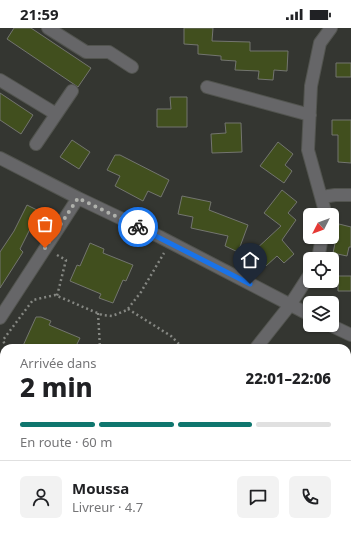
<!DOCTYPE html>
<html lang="fr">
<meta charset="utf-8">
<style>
body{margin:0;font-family:"Noto Sans",sans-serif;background:#f2f2f2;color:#202124;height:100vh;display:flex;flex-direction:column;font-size:15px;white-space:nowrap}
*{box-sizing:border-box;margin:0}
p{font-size:13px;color:#757577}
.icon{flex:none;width:22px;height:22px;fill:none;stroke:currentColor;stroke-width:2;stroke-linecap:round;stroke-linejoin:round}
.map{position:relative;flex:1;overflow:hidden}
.details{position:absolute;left:0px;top:316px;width:351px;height:196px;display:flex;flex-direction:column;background:#fff;border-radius:12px 12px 0 0;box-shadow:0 1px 3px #0004}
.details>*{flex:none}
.needle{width:26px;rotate:228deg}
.fabs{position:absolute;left:303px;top:180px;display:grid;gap:8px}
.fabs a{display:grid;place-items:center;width:36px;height:36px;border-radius:6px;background:#fff;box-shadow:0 1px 3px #0004;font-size:20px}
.pin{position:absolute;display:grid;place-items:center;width:34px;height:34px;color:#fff;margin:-41px -17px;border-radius:50% 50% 50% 0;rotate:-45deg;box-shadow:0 0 4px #0007}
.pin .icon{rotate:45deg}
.courier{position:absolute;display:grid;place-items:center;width:40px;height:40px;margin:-20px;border:3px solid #1a73e8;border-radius:50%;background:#fff;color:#222;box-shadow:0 1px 5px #0007}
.head em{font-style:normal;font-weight:800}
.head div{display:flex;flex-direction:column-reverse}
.head{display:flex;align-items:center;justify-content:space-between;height:68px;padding:0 20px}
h1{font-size:26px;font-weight:800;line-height:30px}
.bar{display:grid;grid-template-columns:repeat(4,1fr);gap:6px 4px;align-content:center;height:48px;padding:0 20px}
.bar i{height:5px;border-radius:3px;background:#e0e0e0}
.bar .current{background:#0f766e}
.bar p{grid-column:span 4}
.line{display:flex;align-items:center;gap:10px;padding:0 20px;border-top:1px solid #e0e0e0}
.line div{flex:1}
.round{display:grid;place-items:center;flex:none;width:42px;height:42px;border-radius:6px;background:#f2f2f2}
.status{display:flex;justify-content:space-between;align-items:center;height:28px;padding:0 20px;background:#fff;direction:ltr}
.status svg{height:11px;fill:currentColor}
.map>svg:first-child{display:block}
.building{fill:#414f1e;stroke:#73756f}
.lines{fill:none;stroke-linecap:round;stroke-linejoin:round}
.minor-casing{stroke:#52544f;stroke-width:14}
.path{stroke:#858782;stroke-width:2.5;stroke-dasharray:2 3;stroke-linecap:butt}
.minor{stroke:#666668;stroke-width:12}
.done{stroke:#afb1ac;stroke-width:4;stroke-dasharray:0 7.2}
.route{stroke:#1a73e8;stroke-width:5}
</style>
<div class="status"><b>21:59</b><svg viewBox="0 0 49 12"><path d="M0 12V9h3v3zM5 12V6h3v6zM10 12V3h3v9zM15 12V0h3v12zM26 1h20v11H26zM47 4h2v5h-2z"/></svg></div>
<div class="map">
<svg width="351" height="512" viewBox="0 0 351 512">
<rect width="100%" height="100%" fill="#343631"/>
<path class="building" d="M 14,0 L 31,0 L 91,40 L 78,59 L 7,11 Z
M 184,0 L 213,0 L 212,13 L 250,14 L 250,23 L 288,23 L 287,43 L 274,42 L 273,52 L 258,51 L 259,43 L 235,42 L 236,33 L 221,32 L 221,28 L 198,26 L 198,17 L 184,16 Z
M 336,35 L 351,35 L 351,49 L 336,49 Z
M 0,65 L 33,87 L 21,106 L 0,92 Z
M 170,69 L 187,69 L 187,99 L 157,99 L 157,81 L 171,81 Z
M 332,92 L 351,92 L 351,135 L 338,134 L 338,107 L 332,107 Z
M 225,95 L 241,95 L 242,124 L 212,125 L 211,106 L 226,105 Z
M 72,112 L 90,124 L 79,141 L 60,129 Z
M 278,114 L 293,126 L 285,137 L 292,143 L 284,155 L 260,138 Z
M 115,127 L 120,127 L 169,152 L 161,169 L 148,163 L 143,173 L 115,158 L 120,148 L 107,142 Z
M 282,162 L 297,174 L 288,185 L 296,192 L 282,212 L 294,226 L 284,235 L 277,228 L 266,238 L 254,223 L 281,198 L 264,185 Z
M 182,168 L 211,174 L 209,182 L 248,197 L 238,224 L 225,218 L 228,208 L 191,200 L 193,189 L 178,186 Z
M 27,177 L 39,183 L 20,221 L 23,224 L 0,260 L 0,224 L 14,203 Z
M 339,196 L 351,199 L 351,219 L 349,219 L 347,228 L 333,225 Z
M 90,215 L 104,221 L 103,225 L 133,237 L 126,253 L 123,252 L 113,275 L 99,270 L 101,266 L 70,253 L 77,237 L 80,238 Z
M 338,248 L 351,248 L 351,263 L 338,263 Z
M 36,289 L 41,289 L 51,293 L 49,297 L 80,310 L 75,320 L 22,320 Z"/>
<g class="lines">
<g class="minor-casing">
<path id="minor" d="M 48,0 L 86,24 L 109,24 L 132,39
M 0,52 L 56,86
M 207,59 L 310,87
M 36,116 L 72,63
M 0,130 L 78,170 L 160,209 L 310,287
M 322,169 L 335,167 L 351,167
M 326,187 L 308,122 L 311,58 L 320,15 L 331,0
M 318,231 L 322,209
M 0,290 L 78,170
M 330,297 L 351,307
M 256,320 L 290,277 L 310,246
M 0,373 L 4,375
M 123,508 L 128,512
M 193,508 L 202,512
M 240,512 L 242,508"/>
</g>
<path class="path" d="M 57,227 L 66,232 L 57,268
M 128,281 L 171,308 L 183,320
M 98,285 L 100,320
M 6,320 L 3,312 L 33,272 L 55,267 L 102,287 L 112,288 L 127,282 L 141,264 L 164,225"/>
<use href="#minor" class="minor"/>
</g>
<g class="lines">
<path class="done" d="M 45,220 L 78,170 L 138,199"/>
<path class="route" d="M 138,199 L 250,256"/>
</g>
</svg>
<div class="fabs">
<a><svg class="needle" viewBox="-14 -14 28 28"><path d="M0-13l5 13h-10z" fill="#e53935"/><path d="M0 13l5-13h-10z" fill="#757577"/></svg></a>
<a><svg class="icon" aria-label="locate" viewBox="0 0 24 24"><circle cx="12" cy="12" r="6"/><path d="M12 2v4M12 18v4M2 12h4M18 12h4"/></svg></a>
<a><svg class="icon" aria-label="layers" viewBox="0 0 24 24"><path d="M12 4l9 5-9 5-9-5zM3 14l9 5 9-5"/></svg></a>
</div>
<div class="pin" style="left:45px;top:220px;background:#ea580c"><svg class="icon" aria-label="bag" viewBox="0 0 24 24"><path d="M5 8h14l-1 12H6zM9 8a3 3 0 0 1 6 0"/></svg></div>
<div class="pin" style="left:250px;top:256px;background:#1f2937"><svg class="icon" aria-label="home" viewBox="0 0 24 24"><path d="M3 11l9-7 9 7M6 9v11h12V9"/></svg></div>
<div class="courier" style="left:138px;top:199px"><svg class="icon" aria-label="bike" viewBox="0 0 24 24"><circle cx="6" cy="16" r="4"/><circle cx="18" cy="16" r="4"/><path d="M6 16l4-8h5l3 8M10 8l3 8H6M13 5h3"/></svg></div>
<section class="details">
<div class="head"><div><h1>2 min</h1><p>Arrivée dans</p></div><em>22:01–22:06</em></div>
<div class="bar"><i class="current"></i><i class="current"></i><i class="current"></i><i></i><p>En route · 60 m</p></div>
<div class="line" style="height:72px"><a class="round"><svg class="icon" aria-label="person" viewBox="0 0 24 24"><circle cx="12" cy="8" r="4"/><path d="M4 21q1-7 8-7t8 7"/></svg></a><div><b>Moussa</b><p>Livreur · 4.7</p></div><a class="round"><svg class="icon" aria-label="chat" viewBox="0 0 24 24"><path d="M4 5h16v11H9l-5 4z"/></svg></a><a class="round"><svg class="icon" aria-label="phone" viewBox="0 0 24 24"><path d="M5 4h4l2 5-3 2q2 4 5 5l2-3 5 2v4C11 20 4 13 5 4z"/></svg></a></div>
</section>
</div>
